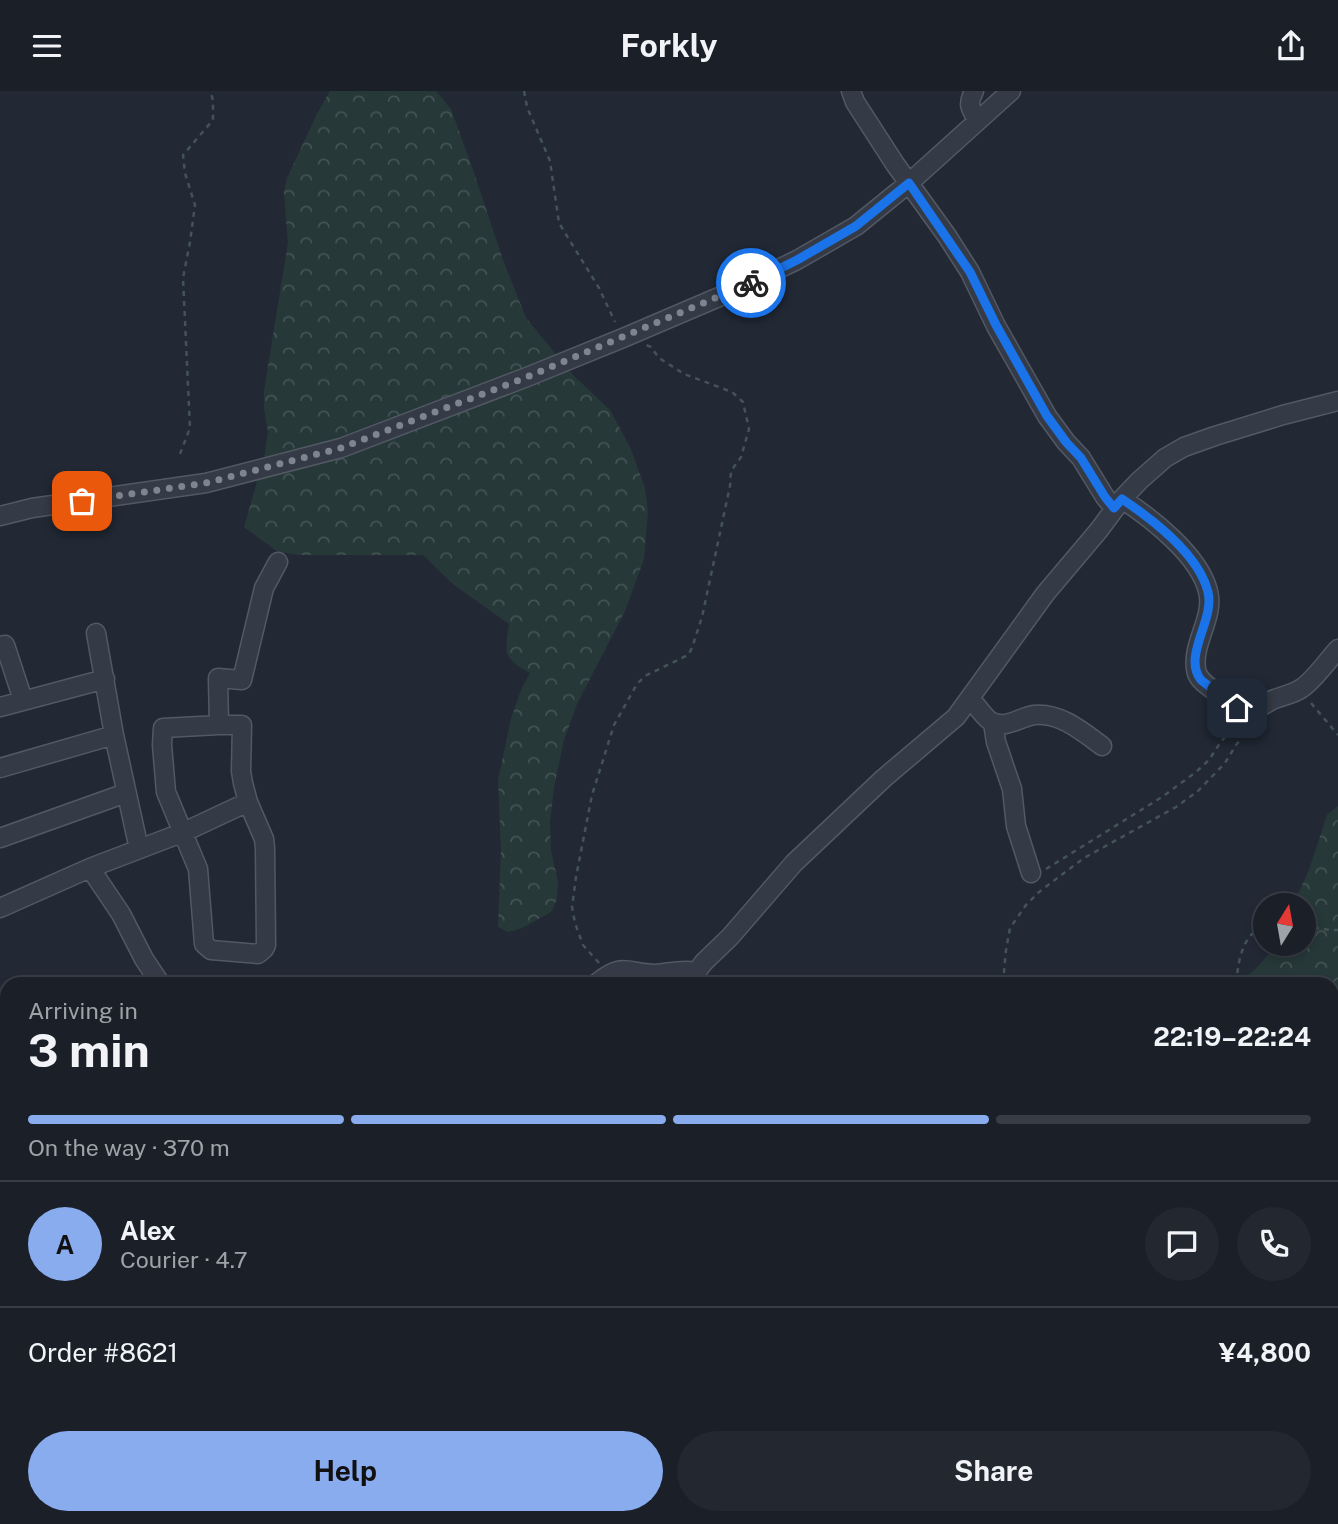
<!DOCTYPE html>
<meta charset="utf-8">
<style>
body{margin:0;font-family:"Public Sans",sans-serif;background:#232730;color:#f1f3f6;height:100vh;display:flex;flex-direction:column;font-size:26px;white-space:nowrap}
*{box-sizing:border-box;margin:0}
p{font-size:23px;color:#9fa2a8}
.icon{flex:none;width:38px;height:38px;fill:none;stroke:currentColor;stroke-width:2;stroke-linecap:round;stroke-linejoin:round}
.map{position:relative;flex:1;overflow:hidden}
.details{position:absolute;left:0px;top:886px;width:1339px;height:548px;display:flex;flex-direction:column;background:#1a1f28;border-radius:21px 21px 0 0;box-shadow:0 4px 10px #0003,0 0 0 2px #383d45}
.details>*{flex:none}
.needle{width:46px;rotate:11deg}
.tools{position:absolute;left:1253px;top:802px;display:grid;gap:14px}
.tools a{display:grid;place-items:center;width:63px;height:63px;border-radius:50%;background:#1a1f28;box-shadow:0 4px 10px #0003,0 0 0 2px #383d45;font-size:35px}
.pin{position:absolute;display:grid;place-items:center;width:60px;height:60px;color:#fff;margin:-30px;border-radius:14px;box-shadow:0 4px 10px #0006}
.courier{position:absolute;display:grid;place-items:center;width:70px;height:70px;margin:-35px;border:5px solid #1a73e8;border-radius:50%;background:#fff;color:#222;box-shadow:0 2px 9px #0007}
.headline em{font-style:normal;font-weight:700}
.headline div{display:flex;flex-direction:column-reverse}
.headline{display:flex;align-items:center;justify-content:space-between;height:119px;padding:0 28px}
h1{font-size:46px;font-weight:700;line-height:52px}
.bar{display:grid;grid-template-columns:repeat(4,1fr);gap:10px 7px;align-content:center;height:84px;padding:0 28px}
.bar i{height:9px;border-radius:5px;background:#383d45}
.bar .current{background:#89acee}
.bar p{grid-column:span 4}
.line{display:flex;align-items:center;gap:18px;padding:0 28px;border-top:2px solid #383d45}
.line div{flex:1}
.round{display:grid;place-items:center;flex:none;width:74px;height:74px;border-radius:37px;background:#232730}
.cta{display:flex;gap:14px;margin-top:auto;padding:14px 28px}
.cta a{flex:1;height:80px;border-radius:42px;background:#89acee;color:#111;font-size:28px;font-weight:700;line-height:80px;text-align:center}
.cta a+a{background:#232730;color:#f1f3f6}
header{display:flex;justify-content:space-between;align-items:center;height:91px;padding:0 28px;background:#1a1f28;font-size:32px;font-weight:700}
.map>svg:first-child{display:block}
.forest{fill:url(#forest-crowns)}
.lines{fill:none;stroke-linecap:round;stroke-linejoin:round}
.minor-casing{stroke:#525964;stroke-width:21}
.highway-casing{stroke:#3f4651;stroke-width:28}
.path{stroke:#435356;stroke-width:2.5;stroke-dasharray:5 5;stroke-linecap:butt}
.minor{stroke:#353b46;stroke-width:18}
.highway{stroke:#6c6353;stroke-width:24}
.done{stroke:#7e8591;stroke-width:7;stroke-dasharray:0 12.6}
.route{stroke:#1a73e8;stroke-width:9}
</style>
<header><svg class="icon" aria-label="menu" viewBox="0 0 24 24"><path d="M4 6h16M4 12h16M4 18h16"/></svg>Forkly<svg class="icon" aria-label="share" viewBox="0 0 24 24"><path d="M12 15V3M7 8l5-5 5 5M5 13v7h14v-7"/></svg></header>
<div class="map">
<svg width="1338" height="1433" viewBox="0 0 1338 1433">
<defs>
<pattern id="forest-crowns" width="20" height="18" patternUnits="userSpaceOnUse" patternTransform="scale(1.75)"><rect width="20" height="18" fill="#273839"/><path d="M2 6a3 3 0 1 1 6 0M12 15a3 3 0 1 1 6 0" fill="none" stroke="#445354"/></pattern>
</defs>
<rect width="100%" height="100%" fill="#222935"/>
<path class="forest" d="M 330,0 L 436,0 L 451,18 L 472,76 L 503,169 L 526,227 L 574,285 L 610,319 L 630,356 L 645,397 L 648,421 L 644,468 L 625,520 L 577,613 L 564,649 L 554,696 L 550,732 L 551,759 L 558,792 L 557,808 L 551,821 L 522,837 L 508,841 L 498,836 L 501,759 L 498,689 L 511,628 L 521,599 L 530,582 C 502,567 505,562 509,533 L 454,494 L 423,464 L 299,464 L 278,461 L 244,436 L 264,367 L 268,341 L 264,317 L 264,300 L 288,152 L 284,101 L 287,87 L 317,23 Z
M 1338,715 L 1338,1056 L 1332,1059 L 1332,892 L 1234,892 C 1252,884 1266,870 1275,852 L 1304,852 L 1304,814 L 1293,814 L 1309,779 L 1327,724 Z"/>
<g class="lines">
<g class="minor-casing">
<path id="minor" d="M 851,0 L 855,11 L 895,73 L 947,145 L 970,181 L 996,235 L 1047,325 L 1066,351 L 1081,367 L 1105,406 L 1114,417
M 974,0 C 967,14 970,17 978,30
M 1122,408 C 1151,427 1199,464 1208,500 C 1215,526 1192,551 1196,578 C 1197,589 1208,595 1216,601 C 1225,609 1235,619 1248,619 C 1256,620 1265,613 1272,609 C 1282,605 1294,603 1302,597 C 1314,589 1328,569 1338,558
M 0,425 L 32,417 L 206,392 L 341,357 L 527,286 L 623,247 L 733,200 L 797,169 L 856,135 L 909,92 L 1011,0
M 96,542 L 114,644 L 139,758
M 0,555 L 5,554 L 23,609
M 970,608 C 977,614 985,628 992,631 C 1007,638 1020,626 1034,624 C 1060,621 1083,641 1102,655
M 0,616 L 105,588
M 993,632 L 996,651 L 1012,698 L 1016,735 L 1031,782
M 219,634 L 242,634 L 241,680 L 243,692 L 248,711 L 264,748 L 265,757 L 266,854 L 264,858 L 258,863 L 211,859 L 204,853 L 198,778 L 166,701 L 162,654 L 163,637 Z
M 219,634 L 218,587 L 242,589 L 264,497 L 278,471
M 0,677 L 114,644
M 0,747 L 126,702
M 90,777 L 121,823 L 144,868 L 160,892
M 0,817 L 90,777 L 184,741 L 248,711
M 597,892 C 624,870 627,883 656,883 C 670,882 681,878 696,881
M 688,892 L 704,871 L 730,846 L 794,772 L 884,687 L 956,626 L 1045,503 L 1099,439 L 1122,408 L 1139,390 L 1165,367 L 1184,356 L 1215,345 L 1283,324 L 1338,310
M 0,1148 L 7,1151
M 0,1311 L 7,1319
M 1332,1412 L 1338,1406
M 163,1426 L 174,1433
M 620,1426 L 635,1433
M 915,1426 L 931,1433
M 283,1433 L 288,1426
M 892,1433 L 896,1426
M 987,1433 L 990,1426
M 1304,1433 L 1313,1426"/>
</g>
<g class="highway-casing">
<path id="highway" d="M 0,1098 L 7,1101
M 735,1426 L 750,1433"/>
</g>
<path class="path" d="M 524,0 L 527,16 L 550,70 L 559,132 L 599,197 L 615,231
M 180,363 L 190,337 L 183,187 L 190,151 L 195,114 L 185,82 L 183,64 L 213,29 L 213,9 L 210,0
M 1311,612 L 1338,644
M 1046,778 L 1162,706 L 1196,681 L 1209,669 L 1220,652 L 1236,633
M 1304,836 L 1332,839 L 1338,839
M 599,872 L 583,854 L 575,832 L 572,816 L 576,786 L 592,704 L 614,634 L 637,593 L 645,585 L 688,564 L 692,557 L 702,526 L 730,395 L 731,380 L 741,366 L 749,338 L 743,311 L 732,301 L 684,283 L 659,267 L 651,256 L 646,254
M 1003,892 L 1006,859 L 1010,837 L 1026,814 L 1039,801 L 1084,767 L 1176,716 L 1198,700 L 1225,672 L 1236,654 L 1247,641 L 1255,635
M 1236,892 C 1239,869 1241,845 1265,834"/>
<use href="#minor" class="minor"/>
<use href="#highway" class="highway"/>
</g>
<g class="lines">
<path class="done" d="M 82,410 L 206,392 L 341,357 L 527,286 L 751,192"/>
<path class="route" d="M 751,192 L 797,169 L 856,135 L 909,92 L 970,181 L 996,234 L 1047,325 L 1066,351 L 1081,367 L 1105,406 L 1114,417 L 1122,408 C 1152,428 1199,464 1208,501 C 1215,529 1182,565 1201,589 L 1237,617"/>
</g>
</svg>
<div class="tools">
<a><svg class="needle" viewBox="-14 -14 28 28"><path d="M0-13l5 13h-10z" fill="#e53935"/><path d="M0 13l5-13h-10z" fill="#9fa2a8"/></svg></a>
</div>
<div class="pin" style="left:82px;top:410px;background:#ea580c"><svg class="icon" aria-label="bag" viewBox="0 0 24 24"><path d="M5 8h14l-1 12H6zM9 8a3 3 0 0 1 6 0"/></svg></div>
<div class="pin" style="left:1237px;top:617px;background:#1f2937"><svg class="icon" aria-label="home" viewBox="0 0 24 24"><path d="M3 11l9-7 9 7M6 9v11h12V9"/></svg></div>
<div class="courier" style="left:751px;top:192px"><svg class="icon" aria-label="bike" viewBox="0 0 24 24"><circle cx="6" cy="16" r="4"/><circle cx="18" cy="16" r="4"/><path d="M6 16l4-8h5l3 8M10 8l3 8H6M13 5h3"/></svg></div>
<section class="details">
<div class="headline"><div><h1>3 min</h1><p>Arriving in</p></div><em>22:19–22:24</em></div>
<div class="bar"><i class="current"></i><i class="current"></i><i class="current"></i><i></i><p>On the way · 370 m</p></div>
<div class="line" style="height:126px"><b class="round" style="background:#89acee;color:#111">A</b><div><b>Alex</b><p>Courier · 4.7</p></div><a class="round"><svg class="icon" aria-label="chat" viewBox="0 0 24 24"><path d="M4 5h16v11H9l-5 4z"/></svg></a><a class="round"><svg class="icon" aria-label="phone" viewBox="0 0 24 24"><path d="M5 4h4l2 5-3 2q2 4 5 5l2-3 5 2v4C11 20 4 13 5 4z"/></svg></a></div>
<div class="line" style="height:91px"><div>Order #8621</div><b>¥4,800</b></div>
<div class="cta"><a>Help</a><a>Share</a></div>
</section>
</div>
